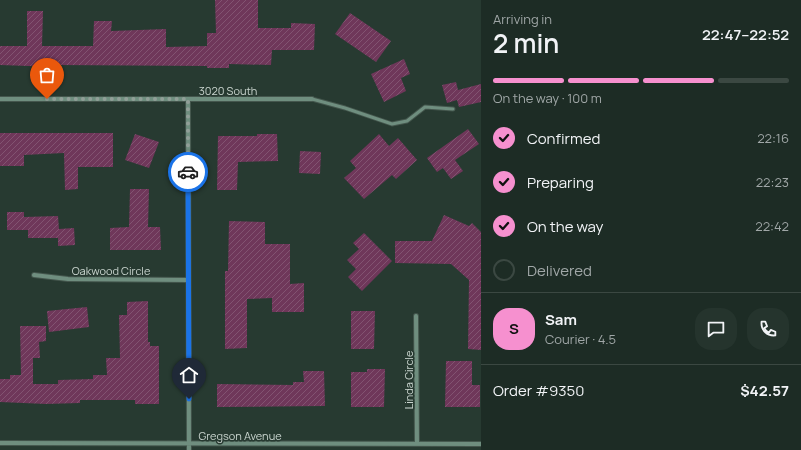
<!DOCTYPE html>
<meta charset="utf-8">
<style>
body{margin:0;font-family:Manrope,sans-serif;background:#25342d;color:#f1f3f6;height:100vh;display:flex;flex-direction:column;font-size:15px;white-space:nowrap}
*{box-sizing:border-box;margin:0}
p{font-size:13px;color:#a0a7a7}
.icon{flex:none;width:22px;height:22px;fill:none;stroke:currentColor;stroke-width:2;stroke-linecap:round;stroke-linejoin:round}
.map{position:relative;flex:1;overflow:hidden}
.drawer{display:flex;flex-direction:column;background:#1d2c25;width:320px}
.drawer>*{flex:none}
.pin{position:absolute;display:grid;place-items:center;width:34px;height:34px;color:#fff;margin:-41px -17px;border-radius:50% 50% 50% 0;rotate:-45deg;box-shadow:0 0 4px #0007}
.pin .icon{rotate:45deg}
.courier{position:absolute;display:grid;place-items:center;width:40px;height:40px;margin:-20px;border:3px solid #1a73e8;border-radius:50%;background:#fff;color:#222;box-shadow:0 1px 5px #0007}
.head em{font-style:normal;font-weight:600}
.head div{display:flex;flex-direction:column-reverse}
.head{display:flex;align-items:center;justify-content:space-between;height:68px;padding:0 12px}
h1{font-size:26px;font-weight:600;line-height:30px}
.bar{display:grid;grid-template-columns:repeat(4,1fr);gap:6px 4px;align-content:center;height:48px;padding:0 12px}
.bar i{height:5px;border-radius:3px;background:#3b4842}
.bar .selected{background:#f690cf}
.bar p{grid-column:span 4}
.line{display:flex;align-items:center;gap:10px;padding:0 12px;border-top:1px solid #3b4842}
.line div{flex:1}
.round{display:grid;place-items:center;flex:none;width:42px;height:42px;border-radius:16px;background:#25342d}
ol{padding:0 12px;list-style:none}
li{display:flex;align-items:center;gap:12px;height:44px}
li p{margin-inline-start:auto}
li .icon{padding:4px;border-radius:50%;background:#f690cf;color:#111;stroke-width:4}
li:last-child{color:#a0a7a7}
li i{width:22px;height:22px;border:2px solid #3b4842;border-radius:50%}
main{display:flex;flex:1;min-height:0}
.map>svg:first-child{display:block}
.building{fill:url(#building-hatch)}
.lines{fill:none;stroke-linecap:round;stroke-linejoin:round}
.lane-casing{stroke:#44564d;stroke-width:5}
.street-casing{stroke:#44564d;stroke-width:6}
.lane{stroke:#6f8e7f;stroke-width:3}
.street{stroke:#6f8e7f;stroke-width:4}
.done{stroke:#919f98;stroke-width:4;stroke-dasharray:0 7.2}
.route{stroke:#1a73e8;stroke-width:5}
.labels{text-anchor:middle;dominant-baseline:central;stroke-width:3;stroke-linejoin:round;paint-order:stroke}
.street-label{font-size:11px;fill:#cad5cf;stroke:#273a31}
</style>
<main>
<div class="map">
<svg width="481" height="450" viewBox="0 0 481 450">
<defs>
<pattern id="building-hatch" width="6" height="6" patternUnits="userSpaceOnUse"><rect width="6" height="6" fill="#6f375a"/><path d="M-1 1l2-2M0 6l6-6M5 7l2-2" fill="none" stroke="#825371"/></pattern>
</defs>
<rect width="100%" height="100%" fill="#273a31"/>
<path class="building" d="M 215,0 L 258,0 L 258,28 L 291,28 L 291,23 L 315,24 L 314,50 L 272,50 L 271,65 L 229,64 L 229,68 L 207,68 L 207,66 L 57,65 L 57,67 L 0,65 L 0,46 L 27,46 L 27,11 L 43,11 L 42,46 L 93,46 L 94,21 L 112,21 L 111,31 L 166,29 L 166,47 L 207,46 L 207,33 L 216,33 Z
M 350,13 L 391,41 L 376,62 L 335,34 Z
M 404,59 L 410,74 L 401,78 L 406,91 L 384,102 L 371,74 Z
M 456,82 L 458,90 L 481,84 L 481,102 L 459,107 L 457,100 L 447,103 L 442,85 Z
M 468,129 L 479,144 L 455,160 L 463,171 L 451,179 L 443,168 L 437,172 L 427,158 Z
M 0,133 L 113,133 L 113,167 L 78,167 L 78,189 L 65,190 L 64,153 L 24,155 L 24,166 L 0,166 Z
M 135,134 L 159,142 L 149,168 L 125,160 Z
M 257,134 L 277,134 L 278,161 L 238,162 L 237,190 L 217,190 L 218,136 L 257,136 Z
M 379,134 L 389,146 L 398,138 L 417,160 L 396,179 L 392,175 L 364,199 L 344,178 L 356,168 L 350,161 Z
M 300,151 L 321,152 L 320,174 L 299,173 Z
M 130,189 L 149,189 L 148,227 L 160,227 L 161,250 L 110,250 L 110,228 L 129,227 Z
M 7,212 L 24,212 L 24,217 L 58,216 L 59,229 L 74,228 L 75,245 L 58,246 L 58,238 L 28,238 L 28,230 L 7,230 Z
M 444,215 L 469,226 L 472,223 L 481,232 L 481,350 L 468,349 L 469,280 L 451,264 L 395,263 L 395,241 L 432,241 Z
M 229,221 L 265,222 L 265,244 L 290,244 L 290,284 L 304,283 L 304,312 L 272,312 L 272,298 L 247,299 L 247,348 L 225,349 L 225,271 L 228,271 Z
M 364,233 L 392,261 L 362,291 L 348,277 L 356,269 L 347,260 L 359,249 L 353,243 Z
M 148,301 L 148,342 L 150,342 L 150,346 L 159,346 L 159,404 L 135,404 L 135,400 L 80,400 L 80,403 L 46,404 L 0,402 L 0,379 L 10,379 L 10,375 L 21,375 L 20,326 L 46,326 L 46,341 L 39,342 L 40,358 L 33,358 L 33,384 L 58,384 L 58,380 L 93,379 L 93,375 L 107,375 L 106,358 L 120,358 L 119,315 L 127,315 L 127,302 Z
M 87,307 L 89,327 L 49,332 L 47,311 Z
M 351,311 L 375,311 L 374,349 L 351,349 Z
M 446,361 L 472,361 L 472,385 L 480,385 L 480,407 L 445,407 Z
M 367,369 L 385,369 L 384,407 L 351,407 L 351,372 L 367,372 Z
M 303,371 L 324,371 L 325,406 L 217,407 L 217,384 L 293,385 L 293,382 L 304,382 Z"/>
<g class="lines">
<g class="lane-casing">
<path id="lane" d="M 312,99 L 345,108 L 392,124 L 407,121 L 425,107 L 453,109"/>
</g>
<g class="street-casing">
<path id="street" d="M 0,99 L 312,99
M 188,99 L 189,450
M 34,275 L 68,279 L 188,280
M 416,316 L 417,444
M 0,443 L 481,444"/>
</g>
<use href="#lane" class="lane"/>
<use href="#street" class="street"/>
</g>
<g class="lines">
<path class="done" d="M 47,99 L 188,99 L 188,172"/>
<path class="route" d="M 188,172 L 189,399"/>
</g>
<g class="labels">
<g class="street-label">
<text x="228" y="90">3020 South</text>
<text x="111" y="270">Oakwood Circle</text>
<text transform="translate(408 380) rotate(-90)">Linda Circle</text>
<text x="240" y="435">Gregson Avenue</text>
</g>
</g>
</svg>
<div class="pin" style="left:47px;top:99px;background:#ea580c"><svg class="icon" aria-label="bag" viewBox="0 0 24 24"><path d="M5 8h14l-1 12H6zM9 8a3 3 0 0 1 6 0"/></svg></div>
<div class="pin" style="left:189px;top:399px;background:#1f2937"><svg class="icon" aria-label="home" viewBox="0 0 24 24"><path d="M3 11l9-7 9 7M6 9v11h12V9"/></svg></div>
<div class="courier" style="left:188px;top:172px"><svg class="icon" aria-label="car" viewBox="0 0 24 24"><path d="M5 17H2v-5l4-1 3-4h7l3 4 3 1v5h-3M9 17h6M6 11h13"/><circle cx="7" cy="17" r="2"/><circle cx="17" cy="17" r="2"/></svg></div>
</div>
<section class="drawer">
<div class="head"><div><h1>2 min</h1><p>Arriving in</p></div><em>22:47–22:52</em></div>
<div class="bar"><i class="selected"></i><i class="selected"></i><i class="selected"></i><i></i><p>On the way · 100 m</p></div>
<ol>
<li><svg class="icon" aria-label="check" viewBox="0 0 24 24"><path d="M5 12l5 5 9-10"/></svg>Confirmed<p>22:16</p></li>
<li><svg class="icon" aria-label="check" viewBox="0 0 24 24"><path d="M5 12l5 5 9-10"/></svg>Preparing<p>22:23</p></li>
<li><svg class="icon" aria-label="check" viewBox="0 0 24 24"><path d="M5 12l5 5 9-10"/></svg>On the way<p>22:42</p></li>
<li><i></i>Delivered</li>
</ol>
<div class="line" style="height:72px"><b class="round" style="background:#f690cf;color:#111">S</b><div><b>Sam</b><p>Courier · 4.5</p></div><a class="round"><svg class="icon" aria-label="chat" viewBox="0 0 24 24"><path d="M4 5h16v11H9l-5 4z"/></svg></a><a class="round"><svg class="icon" aria-label="phone" viewBox="0 0 24 24"><path d="M5 4h4l2 5-3 2q2 4 5 5l2-3 5 2v4C11 20 4 13 5 4z"/></svg></a></div>
<div class="line" style="height:52px"><div>Order #9350</div><b>$42.57</b></div>
</section>
</main>
